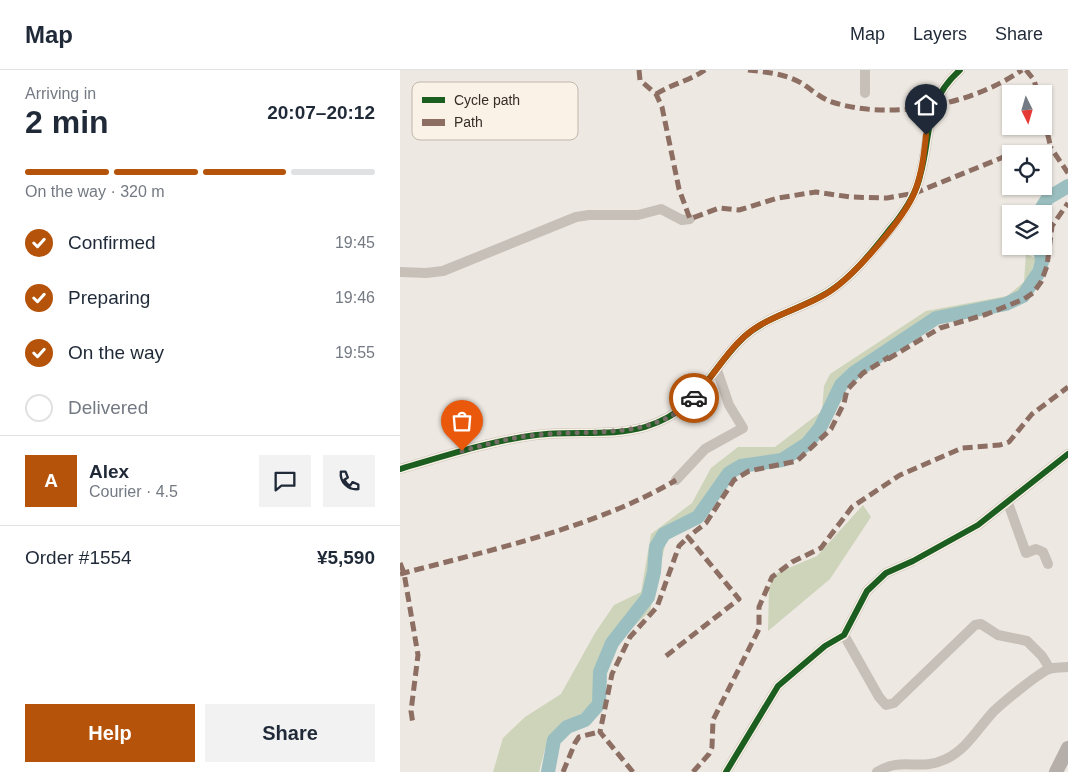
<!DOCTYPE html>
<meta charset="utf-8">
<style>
body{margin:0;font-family:Arial,sans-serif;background:#f2f2f3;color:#1f2937;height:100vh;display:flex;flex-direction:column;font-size:19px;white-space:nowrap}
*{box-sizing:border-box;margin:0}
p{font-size:16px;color:#747a83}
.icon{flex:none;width:28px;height:28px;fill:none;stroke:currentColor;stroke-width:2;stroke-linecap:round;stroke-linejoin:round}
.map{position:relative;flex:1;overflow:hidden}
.details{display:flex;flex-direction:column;background:#fff;width:400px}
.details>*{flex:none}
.needle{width:32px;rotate:175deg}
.tools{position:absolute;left:602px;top:15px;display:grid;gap:10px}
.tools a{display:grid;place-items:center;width:50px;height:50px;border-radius:0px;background:#fff;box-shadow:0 1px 4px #0004;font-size:25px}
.pin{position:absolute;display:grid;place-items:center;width:42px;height:42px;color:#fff;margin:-51px -21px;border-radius:50% 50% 50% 0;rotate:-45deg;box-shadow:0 0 5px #0007}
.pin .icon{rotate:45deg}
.courier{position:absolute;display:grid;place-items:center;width:50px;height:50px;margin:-25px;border:4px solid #b45309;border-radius:50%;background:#fff;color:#222;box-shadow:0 1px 6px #0007}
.overview em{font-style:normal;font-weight:700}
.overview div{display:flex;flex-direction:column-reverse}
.overview{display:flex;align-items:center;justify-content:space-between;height:85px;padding:0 25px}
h1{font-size:32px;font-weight:700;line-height:38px}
.bar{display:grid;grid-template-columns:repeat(4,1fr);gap:8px 5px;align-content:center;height:60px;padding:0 25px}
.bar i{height:6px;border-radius:4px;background:#e0e1e3}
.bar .active{background:#b45309}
.bar p{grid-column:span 4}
.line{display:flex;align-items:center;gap:12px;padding:0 25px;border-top:1px solid #e0e1e3}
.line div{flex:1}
.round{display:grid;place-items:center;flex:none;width:52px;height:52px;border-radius:0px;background:#f2f2f3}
ol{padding:0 25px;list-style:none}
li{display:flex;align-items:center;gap:15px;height:55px}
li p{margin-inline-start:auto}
li .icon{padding:5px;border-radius:50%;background:#b45309;color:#fff;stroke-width:4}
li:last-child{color:#747a83}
li i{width:28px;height:28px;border:2px solid #e0e1e3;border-radius:50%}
.action{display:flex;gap:10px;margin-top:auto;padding:10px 25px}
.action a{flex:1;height:58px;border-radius:0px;background:#b45309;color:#fff;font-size:20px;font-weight:700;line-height:58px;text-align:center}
.action a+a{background:#f2f2f3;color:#1f2937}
header{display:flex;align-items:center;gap:30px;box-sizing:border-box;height:70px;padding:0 25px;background:#fff;border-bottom:1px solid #e0e1e3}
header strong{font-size:24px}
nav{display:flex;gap:28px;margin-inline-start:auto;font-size:18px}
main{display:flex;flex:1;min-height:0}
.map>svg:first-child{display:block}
.green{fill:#cdd4ba}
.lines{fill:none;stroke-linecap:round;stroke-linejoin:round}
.river{stroke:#9bbfc0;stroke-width:14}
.minor{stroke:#c7c0b9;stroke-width:10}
.major{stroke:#b5aea9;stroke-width:14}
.quiet{stroke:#8d6e63;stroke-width:5;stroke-dasharray:10 5;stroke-linecap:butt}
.cycleway-casing{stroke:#faf2e7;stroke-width:9}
.cycleway{stroke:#1b5e20;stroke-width:6}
.done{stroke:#776e68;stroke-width:5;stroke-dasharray:0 9}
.route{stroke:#b45309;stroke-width:6}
.key{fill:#faf2e7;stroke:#c0b7ad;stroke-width:1}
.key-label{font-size:14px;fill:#372d27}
</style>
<header>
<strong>Map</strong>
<nav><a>Map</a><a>Layers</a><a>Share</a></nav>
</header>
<main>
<section class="details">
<div class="overview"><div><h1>2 min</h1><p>Arriving in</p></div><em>20:07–20:12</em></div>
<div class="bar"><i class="active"></i><i class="active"></i><i class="active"></i><i></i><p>On the way · 320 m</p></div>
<ol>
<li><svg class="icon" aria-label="check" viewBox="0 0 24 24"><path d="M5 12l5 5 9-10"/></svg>Confirmed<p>19:45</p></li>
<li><svg class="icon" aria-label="check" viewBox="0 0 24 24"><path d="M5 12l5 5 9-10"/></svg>Preparing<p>19:46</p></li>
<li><svg class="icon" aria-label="check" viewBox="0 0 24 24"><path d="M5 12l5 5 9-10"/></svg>On the way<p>19:55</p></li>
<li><i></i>Delivered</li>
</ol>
<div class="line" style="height:90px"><b class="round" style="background:#b45309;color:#fff">A</b><div><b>Alex</b><p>Courier · 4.5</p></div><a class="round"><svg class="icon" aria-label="chat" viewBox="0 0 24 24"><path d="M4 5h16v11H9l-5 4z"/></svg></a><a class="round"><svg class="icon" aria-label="phone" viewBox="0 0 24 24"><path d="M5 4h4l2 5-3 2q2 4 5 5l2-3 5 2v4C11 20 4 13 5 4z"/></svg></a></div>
<div class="line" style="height:65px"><div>Order #1554</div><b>¥5,590</b></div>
<div class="action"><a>Help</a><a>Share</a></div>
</section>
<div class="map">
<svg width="668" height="702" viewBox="0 0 668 702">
<rect width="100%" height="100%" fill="#ede8e1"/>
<path class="green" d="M 626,184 L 637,189 L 621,222 L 595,234 L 530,248 L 454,296 L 435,330 L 402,370 L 376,390 L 354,392 L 326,401 L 307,433 L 298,443 L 281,451 L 266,471 L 250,541 L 201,587 L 194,599 L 193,632 L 145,679 L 139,702 L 93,702 L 103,668 L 125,647 L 161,624 L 195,563 L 214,535 L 241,522 L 251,464 L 292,433 L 311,398 L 338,377 L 375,377 L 422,341 L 424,316 L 430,304 L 526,241 L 607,226 L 624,212 Z
M 463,435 L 471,447 L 430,509 L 368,561 L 369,517 L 377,503 L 417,486 Z"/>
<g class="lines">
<path class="river" d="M 638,144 L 648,128 L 668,116
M 148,702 L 154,670 L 167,657 L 185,650 L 199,634 L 200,602 L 212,573 L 248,527 L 254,502 L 256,477 L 264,464 L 298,447 L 329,403 L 341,396 L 382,390 L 407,374 L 420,358 L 441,315 L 455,302 L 536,248 L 606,234 L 623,226 L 639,202 L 642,192 L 640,176"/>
<path class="minor" d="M 465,0 L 465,23
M 0,202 L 26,203 L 43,201 L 176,147 L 189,145 L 238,145 L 261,139 L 282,150 L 290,149
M 0,399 C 45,386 90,371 136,365 C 170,360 212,367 245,357 C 300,340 307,302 344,267 C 368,245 403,239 430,221 C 456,204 476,176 495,153 C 506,139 516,124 520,106 C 532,64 523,33 560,0
M 276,410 L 305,379 L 343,358 L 329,335 L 317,300
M 608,433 L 626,483 L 636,479 L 643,482 L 648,494
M 444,565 L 479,627 L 486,635 L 494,633 L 575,555 L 581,554 L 598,565 L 627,571 L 642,586 L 650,599
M 326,702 L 378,616 L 425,576 L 444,565 L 467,521 L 486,503 L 513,491 L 578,455 L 668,384
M 477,702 C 503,686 519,702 546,689 C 567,679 578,658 594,641 C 605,631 636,605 649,599 C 654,597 662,598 668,597"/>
<path class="major" d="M 656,702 L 668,678"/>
<path class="quiet" d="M 239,0 L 240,10 L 256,24 L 262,37 L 279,119 L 290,149 L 319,138 L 339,140 L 378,128 L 416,122 L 450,127 L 487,128 L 515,123 L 611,84
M 348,0 C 366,2 387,4 403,14 C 412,20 422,29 432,32 C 490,51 572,35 622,0
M 626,0 L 634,10 L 638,24
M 256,24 C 272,14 289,11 305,0
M 644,49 L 651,78
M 613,84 L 632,78 L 651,78 L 668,103
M 488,289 L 540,258 L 587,244 L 624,229 L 633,223 L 641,212 L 647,196 L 652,156 L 668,133
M 0,493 L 4,503 L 18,585 L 11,641 L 13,654
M 0,504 C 87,481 200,456 276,410
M 266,586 L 339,529 L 288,467 L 306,453 L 334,410 L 349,401 L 397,391 L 431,359 L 444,333 L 447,320 L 463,303 L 489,287
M 163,702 L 175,673 L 179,667 L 195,663
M 233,702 L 200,662 L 212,604 L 230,567 L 257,537 L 279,476 L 288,467
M 293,702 L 309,684 L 312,677 L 313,650 L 359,559 L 359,537 L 372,507 L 392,492 L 421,478 L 452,437 L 500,405 L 562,378 L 600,375 L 609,372 L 632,344 L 668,317"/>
<g class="cycleway-casing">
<path id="cycleway" d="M 0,399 C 45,386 90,371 136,365 C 170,360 212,367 245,357 C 300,340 307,302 344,267 C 368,245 403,239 430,221 C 456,204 476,176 495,153 C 506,139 516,124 520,106 C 532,64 523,33 560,0
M 326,702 L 378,616 L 425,576 L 444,565 L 467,521 L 486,503 L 513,491 L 578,455 L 668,384"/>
</g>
<use href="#cycleway" class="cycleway"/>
</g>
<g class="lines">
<path class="done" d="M 62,381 C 87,374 112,367 137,365 C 190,359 254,371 294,328"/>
<path class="route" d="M 294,328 C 314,306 329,276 354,259 C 377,243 406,237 429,222 C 454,206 505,148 515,121 C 522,103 524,84 526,65"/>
</g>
<rect x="12" y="12" width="166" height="58" rx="8" class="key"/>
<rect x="22" y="27" width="23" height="6" fill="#1b5e20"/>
<rect x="22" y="49" width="23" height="7" fill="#8d6e63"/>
<g class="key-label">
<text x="54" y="35">Cycle path</text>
<text x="54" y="57">Path</text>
</g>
</svg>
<div class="tools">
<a><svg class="needle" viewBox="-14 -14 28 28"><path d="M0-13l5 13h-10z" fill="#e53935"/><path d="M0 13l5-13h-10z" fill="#747a83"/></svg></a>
<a><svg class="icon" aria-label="locate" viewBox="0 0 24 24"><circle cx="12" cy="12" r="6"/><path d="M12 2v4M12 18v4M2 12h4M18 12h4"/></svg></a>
<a><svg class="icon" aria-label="layers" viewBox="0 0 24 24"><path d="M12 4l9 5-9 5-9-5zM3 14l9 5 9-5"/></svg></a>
</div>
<div class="pin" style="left:62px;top:381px;background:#ea580c"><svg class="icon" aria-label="bag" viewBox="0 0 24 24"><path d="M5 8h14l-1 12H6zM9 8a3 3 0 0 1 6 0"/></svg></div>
<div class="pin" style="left:526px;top:65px;background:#1f2937"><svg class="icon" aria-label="home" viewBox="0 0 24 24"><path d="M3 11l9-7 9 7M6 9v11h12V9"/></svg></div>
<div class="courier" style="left:294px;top:328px"><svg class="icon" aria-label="car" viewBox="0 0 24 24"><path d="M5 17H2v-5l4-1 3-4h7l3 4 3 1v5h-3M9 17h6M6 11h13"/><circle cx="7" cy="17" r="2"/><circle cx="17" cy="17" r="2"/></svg></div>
</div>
</main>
